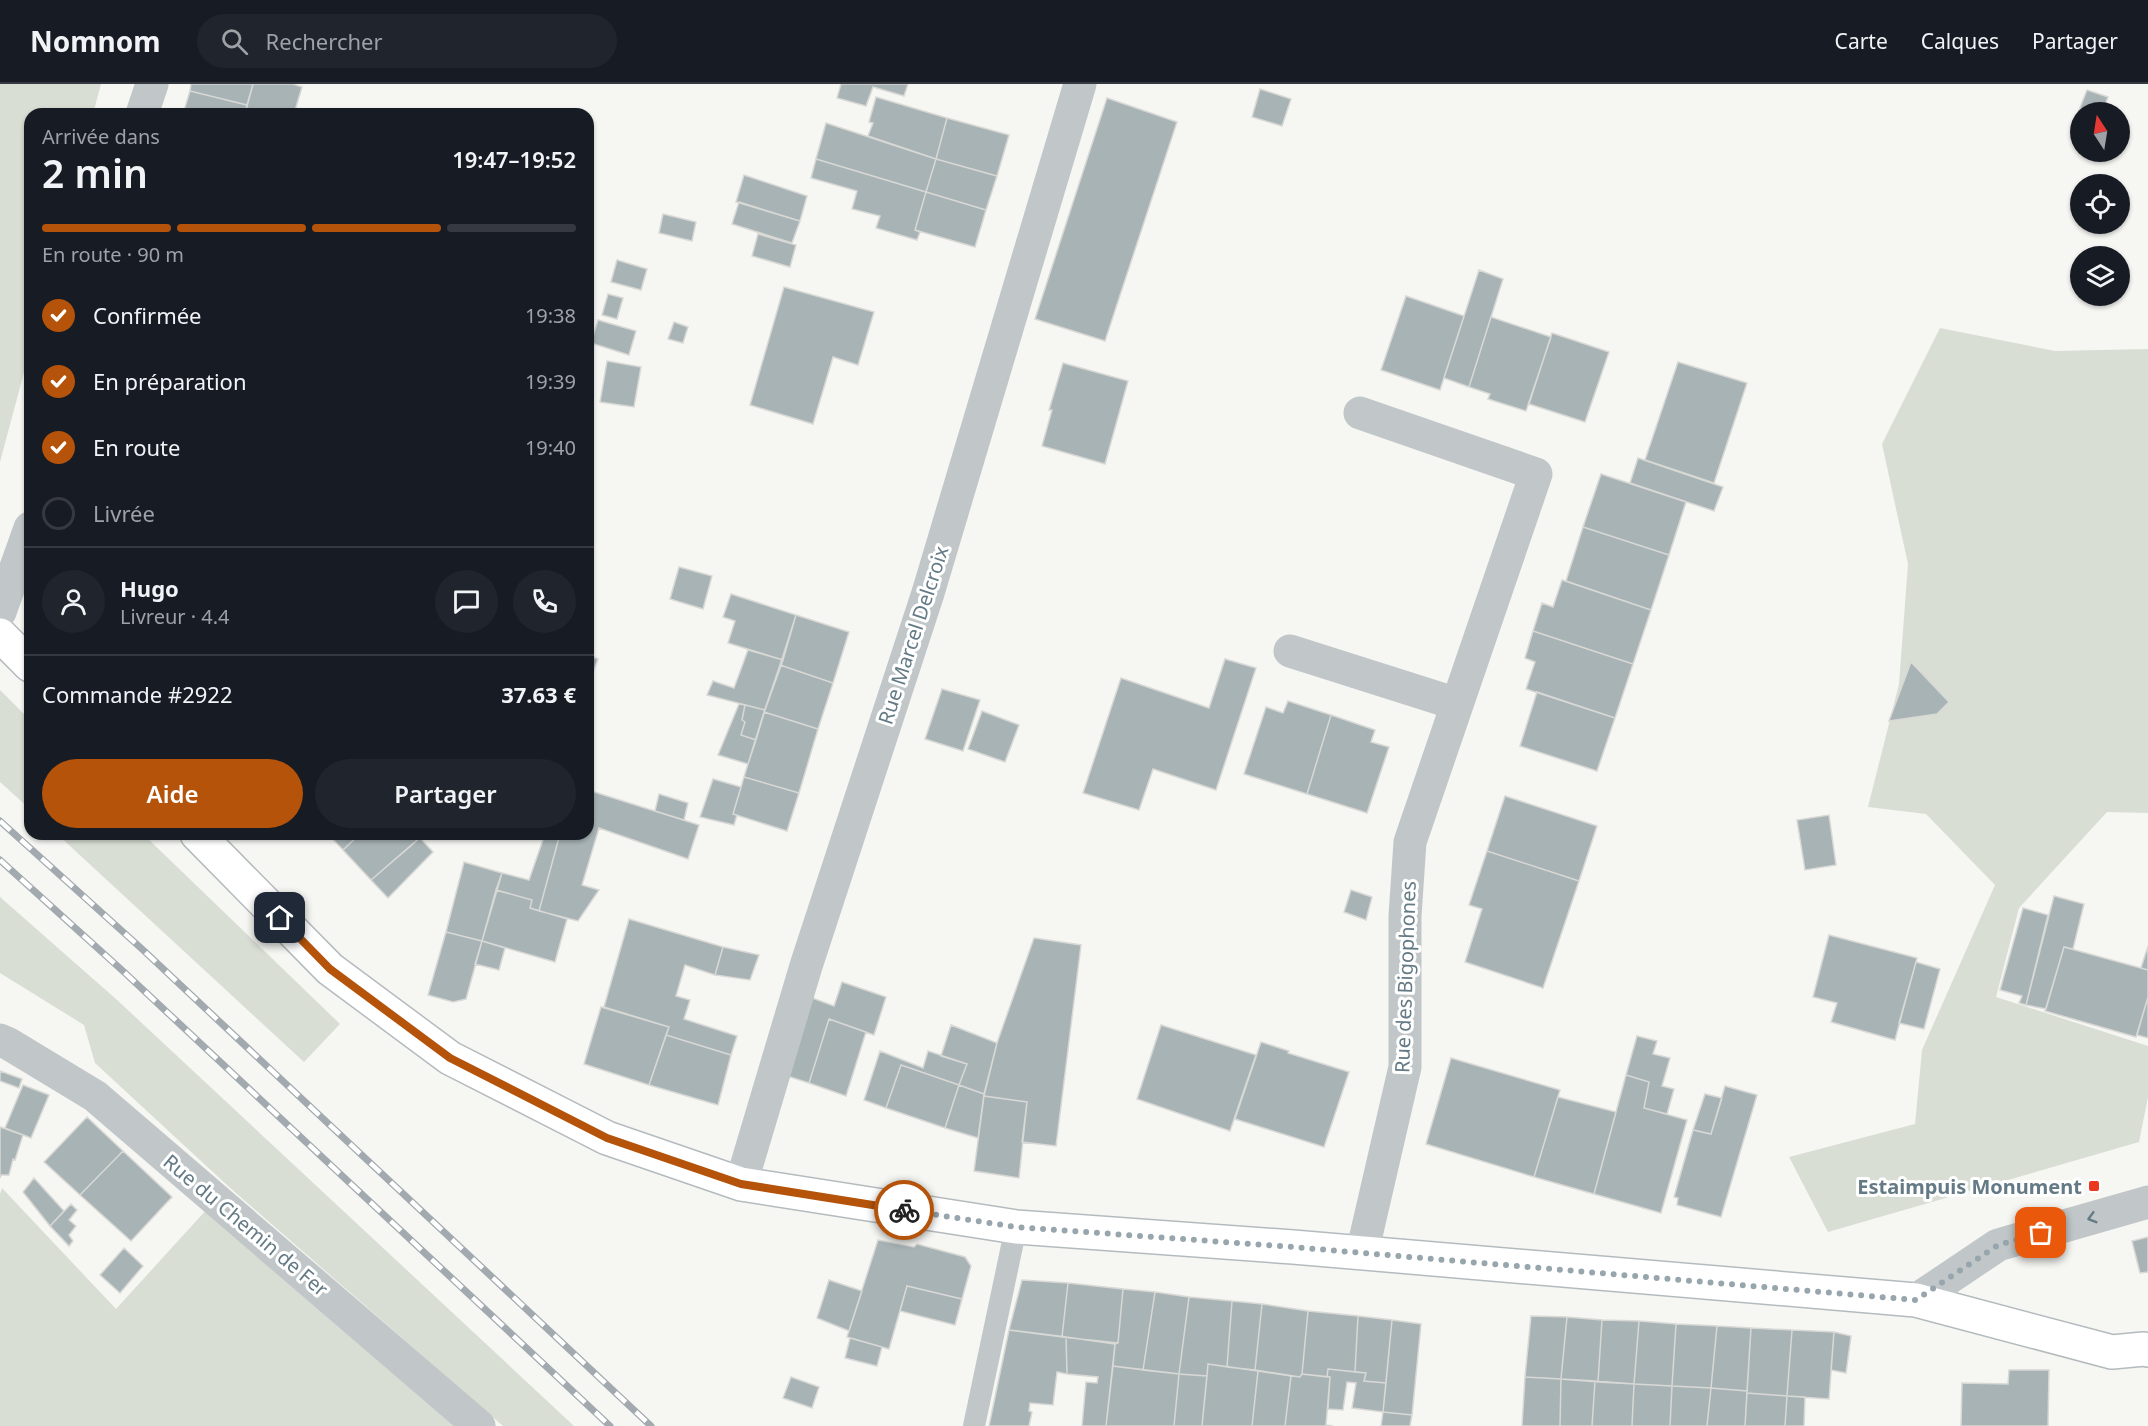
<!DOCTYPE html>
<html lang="fr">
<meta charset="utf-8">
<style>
body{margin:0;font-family:"Noto Sans",sans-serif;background:#20242c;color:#f1f3f6;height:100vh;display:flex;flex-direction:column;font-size:22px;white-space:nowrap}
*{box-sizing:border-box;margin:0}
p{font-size:20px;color:#9ea1a6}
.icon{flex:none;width:33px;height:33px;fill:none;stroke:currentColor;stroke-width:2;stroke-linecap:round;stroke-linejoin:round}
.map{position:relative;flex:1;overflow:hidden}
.drawer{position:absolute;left:24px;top:24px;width:570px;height:732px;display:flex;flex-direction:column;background:#171b24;border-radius:18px;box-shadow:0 2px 4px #0004}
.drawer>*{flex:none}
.needle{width:39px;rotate:348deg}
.fabs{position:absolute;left:2070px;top:18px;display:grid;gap:12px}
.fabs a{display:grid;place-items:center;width:60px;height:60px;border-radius:50%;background:#171b24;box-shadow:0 2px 4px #0004;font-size:30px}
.pin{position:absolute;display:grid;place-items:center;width:51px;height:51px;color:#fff;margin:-26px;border-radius:12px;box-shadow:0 3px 9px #0006}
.courier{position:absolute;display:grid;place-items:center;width:60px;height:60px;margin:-30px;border:4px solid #b45309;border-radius:50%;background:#fff;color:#222;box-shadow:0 2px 8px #0007}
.overview em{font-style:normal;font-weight:600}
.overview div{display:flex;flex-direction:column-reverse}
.overview{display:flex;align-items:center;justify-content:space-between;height:102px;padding:0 18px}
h1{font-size:39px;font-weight:600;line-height:45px}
.bar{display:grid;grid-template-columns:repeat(4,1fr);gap:9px 6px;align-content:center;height:72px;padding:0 18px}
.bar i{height:8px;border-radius:4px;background:#363941}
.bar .selected{background:#b45309}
.bar p{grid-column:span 4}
.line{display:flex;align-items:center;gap:15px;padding:0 18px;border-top:2px solid #363941}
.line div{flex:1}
.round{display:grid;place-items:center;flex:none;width:63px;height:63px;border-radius:32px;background:#20242c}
ol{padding:0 18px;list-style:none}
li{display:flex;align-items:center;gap:18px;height:66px}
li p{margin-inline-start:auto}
li .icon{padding:6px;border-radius:50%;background:#b45309;color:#fff;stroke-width:4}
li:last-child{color:#9ea1a6}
li i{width:33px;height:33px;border:3px solid #363941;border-radius:50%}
.action{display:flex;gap:12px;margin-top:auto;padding:12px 18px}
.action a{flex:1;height:69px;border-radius:36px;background:#b45309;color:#fff;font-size:24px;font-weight:600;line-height:69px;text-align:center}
.action a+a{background:#20242c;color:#f1f3f6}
header{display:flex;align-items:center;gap:36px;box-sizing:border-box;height:84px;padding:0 30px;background:#171b24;border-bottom:2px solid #363941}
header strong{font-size:28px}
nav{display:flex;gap:33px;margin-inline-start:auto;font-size:21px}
.search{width:420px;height:54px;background:#20242c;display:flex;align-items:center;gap:15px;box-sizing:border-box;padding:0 21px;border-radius:33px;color:#9ea1a6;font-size:22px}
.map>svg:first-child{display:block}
.green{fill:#d8ded4}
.building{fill:#a8b3b6;stroke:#d8d8d5;stroke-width:1.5}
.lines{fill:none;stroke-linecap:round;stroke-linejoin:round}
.secondary-casing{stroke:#b4bbbe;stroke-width:36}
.service{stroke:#c1c7c9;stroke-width:22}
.minor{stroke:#c1c7c9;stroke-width:33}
.secondary{stroke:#fff;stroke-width:33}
.rail-casing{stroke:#a2aaaf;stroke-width:7}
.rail{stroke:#fff;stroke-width:4.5;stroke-dasharray:14;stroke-linecap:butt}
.oneway{stroke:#647a85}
.done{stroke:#97a5ac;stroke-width:6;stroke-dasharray:0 10.8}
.route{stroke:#b45309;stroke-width:8}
.poi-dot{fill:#ea3920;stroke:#fff;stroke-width:2}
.labels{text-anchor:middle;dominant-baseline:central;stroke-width:6;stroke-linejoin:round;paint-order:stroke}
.street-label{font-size:20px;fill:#647a85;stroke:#fff}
.poi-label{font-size:20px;font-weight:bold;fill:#647a85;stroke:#fff;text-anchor:end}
</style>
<header>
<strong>Nomnom</strong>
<div class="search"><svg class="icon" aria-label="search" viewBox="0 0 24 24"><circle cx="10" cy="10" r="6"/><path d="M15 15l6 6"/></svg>Rechercher</div>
<nav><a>Carte</a><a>Calques</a><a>Partager</a></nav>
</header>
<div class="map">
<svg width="2148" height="1342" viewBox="0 0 2148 1342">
<rect width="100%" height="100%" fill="#f6f6f3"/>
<path class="green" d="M 0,0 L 101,0 L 93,30 L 30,30 L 30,266 L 0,378 Z
M 1940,244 L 2055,267 L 2148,265 L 2148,729 L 2107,728 L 2019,824 L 1996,913 L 2148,962 L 2148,1013 L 2139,1058 L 1828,1148 L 1789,1073 L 1915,1040 L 1922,966 L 1995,801 L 1926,730 L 1868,723 L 1899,600 L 1908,480 L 1882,360 Z
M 0,606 L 30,636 L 30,725 L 0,698 Z
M 57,750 L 143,750 L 340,940 L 304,978 Z
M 0,813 L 116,915 L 574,1342 L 503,1342 L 228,1102 L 95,979 L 84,941 L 0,889 Z
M 2,1104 L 116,1225 L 208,1124 L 459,1342 L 0,1342 L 0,1110 Z"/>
<path class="building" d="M 191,0 L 253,0 L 247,21 L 190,7 Z
M 253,0 L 293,0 L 302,3 L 294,30 L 245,30 Z
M 841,0 L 908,0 L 904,12 L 873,3 L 866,22 L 837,14 Z
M 1260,5 L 1291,15 L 1282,42 L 1252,33 Z
M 2087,6 L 2108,13 L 2102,28 L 2080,28 L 2080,35 L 2076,34 Z
M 190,7 L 247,21 L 245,30 L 183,30 Z
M 876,13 L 947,34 L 936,75 L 868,52 L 873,39 L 869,38 Z
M 1107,14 L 1177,38 L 1105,257 L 1035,235 Z
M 947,34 L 1009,51 L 997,92 L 936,75 Z
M 826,39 L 936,75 L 926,108 L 816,75 Z
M 816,75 L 926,108 L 915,146 L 920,148 L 917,156 L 876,144 L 880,132 L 852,125 L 857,107 L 811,94 Z
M 936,75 L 997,92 L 986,126 L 926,108 Z
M 744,91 L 807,112 L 800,137 L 736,118 Z
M 926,108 L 986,126 L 975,163 L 915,146 Z
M 739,118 L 800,137 L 792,159 L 732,140 Z
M 663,130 L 696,138 L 692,157 L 659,149 Z
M 758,150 L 796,161 L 790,183 L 752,172 Z
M 617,176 L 647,185 L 641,206 L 611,198 Z
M 1479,186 L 1503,195 L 1469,303 L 1444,294 Z
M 784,203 L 874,228 L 858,281 L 833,273 L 813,340 L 750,321 Z
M 608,210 L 623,214 L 617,235 L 602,231 Z
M 1406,212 L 1464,232 L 1440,306 L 1381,286 Z
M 1491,233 L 1551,253 L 1526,327 L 1488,315 L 1490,310 L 1469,303 Z
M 598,236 L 636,247 L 629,271 L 591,259 Z
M 674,238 L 688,243 L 683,259 L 668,255 Z
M 1552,249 L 1609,268 L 1585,338 L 1529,320 Z
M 607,277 L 641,283 L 634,323 L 600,318 Z
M 1678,278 L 1747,299 L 1714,399 L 1645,376 Z
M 1063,279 L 1128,297 L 1105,380 L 1042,362 L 1052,326 L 1049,326 Z
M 1638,374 L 1723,403 L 1714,427 L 1630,399 Z
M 1601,390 L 1686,418 L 1669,471 L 1583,443 Z
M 1583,443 L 1669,471 L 1651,526 L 1566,497 Z
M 679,483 L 712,492 L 703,525 L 670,515 Z
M 1562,496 L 1651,526 L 1633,580 L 1533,547 L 1542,519 L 1553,523 Z
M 731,510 L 796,531 L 783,576 L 728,559 L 735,537 L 723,533 Z
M 796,531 L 849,548 L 833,599 L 780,581 Z
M 1533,547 L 1633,580 L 1615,634 L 1526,605 L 1535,578 L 1525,574 Z
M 748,566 L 783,576 L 765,626 L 707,611 L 713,597 L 734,604 Z
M 588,571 L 598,575 L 592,591 L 588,589 Z
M 1225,575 L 1256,584 L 1216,706 L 1153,685 L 1139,726 L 1083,709 L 1121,594 L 1209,624 Z
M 1911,578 L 1949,618 L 1937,630 L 1889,637 Z
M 780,581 L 833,599 L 818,645 L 764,628 Z
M 942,605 L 980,616 L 963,667 L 925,655 Z
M 1537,608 L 1615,634 L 1597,687 L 1520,662 Z
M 1288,617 L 1331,631 L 1307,710 L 1244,690 L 1266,623 L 1283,629 Z
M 739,620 L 745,621 L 742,636 L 745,638 L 741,651 L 756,656 L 748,680 L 718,671 Z
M 745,621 L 765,626 L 756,656 L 741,651 L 745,638 L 742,636 Z
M 982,627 L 1019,641 L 1005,678 L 968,665 Z
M 764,628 L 818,645 L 799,709 L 744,693 Z
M 1331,631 L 1375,646 L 1371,658 L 1389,663 L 1367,729 L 1307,710 Z
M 744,693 L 799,709 L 787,747 L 733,730 Z
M 713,695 L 741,703 L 733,730 L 737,731 L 734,741 L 700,733 Z
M 588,706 L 699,741 L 688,775 L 599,744 L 582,801 L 599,806 L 578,837 L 539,827 L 560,750 L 588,750 Z
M 659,710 L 688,719 L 684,736 L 655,727 Z
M 1505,712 L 1597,742 L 1579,797 L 1487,767 Z
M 1829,731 L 1836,781 L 1805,786 L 1797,736 Z
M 328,750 L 360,750 L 343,766 Z
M 360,750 L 424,750 L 371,796 L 343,766 Z
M 545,750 L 560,750 L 539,827 L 530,824 L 532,816 L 496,806 L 502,789 L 529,796 Z
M 420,754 L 433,768 L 388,814 L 371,796 Z
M 1487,767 L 1579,797 L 1543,904 L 1465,878 L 1482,825 L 1469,821 Z
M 464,778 L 502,789 L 482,857 L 446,848 Z
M 496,806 L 532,816 L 530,824 L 567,835 L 555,878 L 482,857 Z
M 1351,806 L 1372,813 L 1366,836 L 1344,828 Z
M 2054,812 L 2084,820 L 2073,865 L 2064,863 L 2046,925 L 2026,921 Z
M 2023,824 L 2048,831 L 2026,921 L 2019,919 L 2022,912 L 2000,906 Z
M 629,835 L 723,863 L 715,891 L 685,881 L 676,912 L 690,916 L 684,935 L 737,952 L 731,971 L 666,951 L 669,943 L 604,923 Z
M 446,848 L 482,857 L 466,915 L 453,918 L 428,911 Z
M 1829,851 L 1917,874 L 1895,956 L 1831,938 L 1837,919 L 1813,913 Z
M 1034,854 L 1081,861 L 1056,1062 L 1022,1058 L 1027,1018 L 984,1012 L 997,959 Z
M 482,857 L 505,864 L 499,886 L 475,880 Z
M 2148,862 L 2148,886 L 2141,884 Z
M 723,863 L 759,871 L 750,896 L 715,891 Z
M 2064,863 L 2148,886 L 2148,913 L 2136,953 L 2045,927 Z
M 1916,878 L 1940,885 L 1924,945 L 1899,939 Z
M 842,898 L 886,913 L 874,951 L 829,935 L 809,999 L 784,991 L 807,912 L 834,922 Z
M 2148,913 L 2148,954 L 2137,951 Z
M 601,923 L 669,943 L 649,1001 L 584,980 Z
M 829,935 L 866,948 L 846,1012 L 809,999 Z
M 951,941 L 997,959 L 984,1010 L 959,1001 L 967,980 L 941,972 Z
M 1161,941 L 1256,971 L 1230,1047 L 1137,1015 Z
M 666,951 L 731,971 L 718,1021 L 649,1001 Z
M 1637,952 L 1657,957 L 1653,970 L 1670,974 L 1662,1002 L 1674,1005 L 1667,1030 L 1644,1024 L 1649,998 L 1626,991 Z
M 1261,958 L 1289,967 L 1288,969 L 1349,988 L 1324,1063 L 1235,1035 Z
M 880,967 L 923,984 L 928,967 L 967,980 L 959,1001 L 901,981 L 886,1024 L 864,1016 Z
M 1451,974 L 1560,1006 L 1534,1093 L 1426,1060 Z
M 901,981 L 959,1001 L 945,1044 L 886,1024 Z
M 0,987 L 22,995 L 19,1004 L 0,997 Z
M 1626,991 L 1649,998 L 1644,1024 L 1687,1036 L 1661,1129 L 1594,1110 Z
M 23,1001 L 49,1011 L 31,1054 L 5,1044 Z
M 959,1001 L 984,1010 L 978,1054 L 945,1044 Z
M 1725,1002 L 1757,1011 L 1721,1133 L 1677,1121 L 1678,1114 L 1674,1113 L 1693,1046 L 1711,1050 Z
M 1705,1010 L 1722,1014 L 1711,1050 L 1693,1046 Z
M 984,1012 L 1027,1018 L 1019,1094 L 974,1087 Z
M 1558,1013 L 1616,1028 L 1594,1110 L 1534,1093 Z
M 87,1033 L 123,1067 L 80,1111 L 44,1078 Z
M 0,1043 L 23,1051 L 15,1076 L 13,1075 L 9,1091 L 1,1091 L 0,1094 Z
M 123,1067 L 172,1113 L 131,1157 L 80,1111 Z
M 34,1094 L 64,1127 L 50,1142 L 23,1108 Z
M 71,1120 L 77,1126 L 69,1136 L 76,1142 L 69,1151 L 73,1157 L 69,1162 L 50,1142 Z
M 2148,1153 L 2148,1188 L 2140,1189 L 2132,1157 Z
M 878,1156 L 914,1163 L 917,1160 L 965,1173 L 971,1182 L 962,1215 L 907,1202 L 889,1265 L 847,1253 Z
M 124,1164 L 143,1182 L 120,1209 L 100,1191 Z
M 829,1196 L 862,1207 L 849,1247 L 817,1234 Z
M 1022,1196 L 1068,1199 L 1062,1253 L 1009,1246 Z
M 1068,1199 L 1123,1205 L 1118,1259 L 1062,1253 Z
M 907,1202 L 962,1215 L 955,1241 L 900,1227 Z
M 1123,1205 L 1155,1208 L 1143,1286 L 1113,1282 L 1115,1260 L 1118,1259 Z
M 1155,1208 L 1189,1213 L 1179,1290 L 1143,1286 Z
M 1189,1213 L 1232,1217 L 1227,1283 L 1208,1280 L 1207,1292 L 1179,1290 Z
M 1232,1217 L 1262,1220 L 1255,1286 L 1227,1283 Z
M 1262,1220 L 1308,1227 L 1302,1290 L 1300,1293 L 1255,1286 Z
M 1308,1227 L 1358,1232 L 1355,1288 L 1328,1285 L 1327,1293 L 1302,1290 Z
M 1358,1232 L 1392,1236 L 1386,1299 L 1364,1297 L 1366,1289 L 1355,1288 Z
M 1531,1232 L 1567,1233 L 1561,1295 L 1525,1293 Z
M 1567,1233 L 1602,1236 L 1598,1298 L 1561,1295 Z
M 1392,1236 L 1421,1240 L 1412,1331 L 1383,1328 Z
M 1602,1236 L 1639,1237 L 1634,1300 L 1598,1298 Z
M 1639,1237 L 1676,1240 L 1672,1302 L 1634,1300 Z
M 1676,1240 L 1717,1242 L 1711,1304 L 1672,1302 Z
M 1717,1242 L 1751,1244 L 1747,1307 L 1711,1304 Z
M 1751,1244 L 1792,1246 L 1787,1312 L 1747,1309 Z
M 1009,1246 L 1066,1253 L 1067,1290 L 1057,1288 L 1053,1321 L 1030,1319 L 1029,1327 L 1032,1328 L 1029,1342 L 989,1342 Z
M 1792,1246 L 1834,1248 L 1829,1315 L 1787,1312 Z
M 1834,1248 L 1851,1252 L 1846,1289 L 1831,1286 Z
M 1066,1253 L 1115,1260 L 1106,1342 L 1082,1342 L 1086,1298 L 1097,1299 L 1098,1293 L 1067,1290 Z
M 850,1254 L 882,1263 L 877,1282 L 845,1274 Z
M 1208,1280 L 1258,1287 L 1252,1342 L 1202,1342 Z
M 1113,1282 L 1179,1290 L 1174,1342 L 1106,1342 Z
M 1328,1285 L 1366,1289 L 1364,1297 L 1386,1299 L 1383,1328 L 1352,1324 L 1356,1299 L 1347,1298 L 1343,1326 L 1328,1325 L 1330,1293 L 1327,1293 Z
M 2009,1286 L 2049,1286 L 2048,1342 L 1961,1342 L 1962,1299 L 2008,1300 Z
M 1258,1287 L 1291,1292 L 1285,1342 L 1252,1342 Z
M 1179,1290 L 1207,1292 L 1202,1342 L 1174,1342 Z
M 1302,1290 L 1330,1293 L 1326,1341 L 1333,1342 L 1285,1342 L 1291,1292 L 1300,1293 Z
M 791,1293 L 819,1303 L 812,1324 L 783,1314 Z
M 1525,1293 L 1561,1295 L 1560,1342 L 1522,1342 Z
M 1561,1295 L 1595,1297 L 1592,1342 L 1560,1342 Z
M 1595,1297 L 1634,1300 L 1632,1342 L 1592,1342 Z
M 1634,1300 L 1672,1302 L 1670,1342 L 1632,1342 Z
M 1672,1302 L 1711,1304 L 1707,1342 L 1670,1342 Z
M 1711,1304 L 1747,1307 L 1745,1342 L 1707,1342 Z
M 1747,1309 L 1787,1312 L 1785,1342 L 1745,1342 Z
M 1787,1312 L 1805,1313 L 1804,1342 L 1785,1342 Z
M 1383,1328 L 1412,1331 L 1410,1342 L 1381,1342 Z"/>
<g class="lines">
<g class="secondary-casing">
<path id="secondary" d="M 0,551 L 30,581
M 197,750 L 330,885 L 450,974 L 607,1054 L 741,1100 L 1016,1143 L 1293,1163 L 1916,1216 L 2112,1268 L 2144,1265 L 2148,1266"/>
</g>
<path class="service" d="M 974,1342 L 1016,1143"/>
<path class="minor" d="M 142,30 L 152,0
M 1360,329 L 1536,390 L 1410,758 L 1405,832 L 1405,983 L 1362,1169
M 0,528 L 30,444
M 1290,567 L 1457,620
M 0,956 L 9,960 L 95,1012 L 479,1342
M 741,1100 L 806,882 L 928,509 L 1080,0
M 1916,1216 L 1998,1161 L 2148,1118"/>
<use href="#secondary" class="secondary"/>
<g class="rail-casing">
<path id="rail" d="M 0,737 L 142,865 L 651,1342
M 0,776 L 124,888 L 610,1342"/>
</g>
<use href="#rail" class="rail"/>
</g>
<defs><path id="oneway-chevron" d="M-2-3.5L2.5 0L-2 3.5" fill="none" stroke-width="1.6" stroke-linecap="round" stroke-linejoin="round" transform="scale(1.5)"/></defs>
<use class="oneway" href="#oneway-chevron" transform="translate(2092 1134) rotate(164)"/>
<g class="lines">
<path class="done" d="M 904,1126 L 1016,1143 L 1293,1163 L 1916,1216 L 1998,1161 L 2041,1149"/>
<path class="route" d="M 280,834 L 330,885 L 450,974 L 607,1054 L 741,1100 L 904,1126"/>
</g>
<rect class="poi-dot" x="2088" y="1096" width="12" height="12" rx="3"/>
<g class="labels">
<g class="street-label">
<text transform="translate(913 551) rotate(-72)">Rue Marcel Delcroix</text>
<text transform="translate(1405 893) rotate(-88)">Rue des Bigophones</text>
<text transform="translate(246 1141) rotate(40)">Rue du Chemin de Fer</text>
</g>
<g class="poi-label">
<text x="2082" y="1102">Estaimpuis Monument</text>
</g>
</g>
</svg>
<div class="fabs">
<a><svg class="needle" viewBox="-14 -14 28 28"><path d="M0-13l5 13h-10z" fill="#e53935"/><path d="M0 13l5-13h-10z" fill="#9ea1a6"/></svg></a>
<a><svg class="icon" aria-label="locate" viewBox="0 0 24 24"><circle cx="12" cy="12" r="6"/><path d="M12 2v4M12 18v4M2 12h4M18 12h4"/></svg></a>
<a><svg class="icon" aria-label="layers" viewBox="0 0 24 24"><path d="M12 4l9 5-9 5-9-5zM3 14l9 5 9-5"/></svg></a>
</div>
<div class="pin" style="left:2041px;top:1149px;background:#ea580c"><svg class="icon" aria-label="bag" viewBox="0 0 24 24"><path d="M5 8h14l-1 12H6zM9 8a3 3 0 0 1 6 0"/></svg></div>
<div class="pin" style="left:280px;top:834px;background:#1f2937"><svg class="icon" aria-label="home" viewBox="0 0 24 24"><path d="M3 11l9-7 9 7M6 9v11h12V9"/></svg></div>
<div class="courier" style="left:904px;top:1126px"><svg class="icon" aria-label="bike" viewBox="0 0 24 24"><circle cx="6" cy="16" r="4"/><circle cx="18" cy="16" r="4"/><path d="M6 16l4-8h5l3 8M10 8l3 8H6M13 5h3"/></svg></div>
<section class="drawer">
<div class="overview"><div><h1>2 min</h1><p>Arrivée dans</p></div><em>19:47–19:52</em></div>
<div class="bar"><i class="selected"></i><i class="selected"></i><i class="selected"></i><i></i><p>En route · 90 m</p></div>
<ol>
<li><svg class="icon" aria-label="check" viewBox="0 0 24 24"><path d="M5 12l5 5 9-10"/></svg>Confirmée<p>19:38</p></li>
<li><svg class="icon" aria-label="check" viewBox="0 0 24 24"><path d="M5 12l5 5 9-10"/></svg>En préparation<p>19:39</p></li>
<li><svg class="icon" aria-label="check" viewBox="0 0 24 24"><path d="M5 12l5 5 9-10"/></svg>En route<p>19:40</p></li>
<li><i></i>Livrée</li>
</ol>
<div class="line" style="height:108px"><a class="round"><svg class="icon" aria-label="person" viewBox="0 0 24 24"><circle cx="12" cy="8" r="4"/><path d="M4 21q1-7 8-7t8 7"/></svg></a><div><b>Hugo</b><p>Livreur · 4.4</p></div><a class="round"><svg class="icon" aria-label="chat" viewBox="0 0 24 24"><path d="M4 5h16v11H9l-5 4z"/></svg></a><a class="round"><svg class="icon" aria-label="phone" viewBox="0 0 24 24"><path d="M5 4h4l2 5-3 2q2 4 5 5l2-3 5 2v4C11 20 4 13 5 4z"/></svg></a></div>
<div class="line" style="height:78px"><div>Commande #2922</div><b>37.63 €</b></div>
<div class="action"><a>Aide</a><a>Partager</a></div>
</section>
</div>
